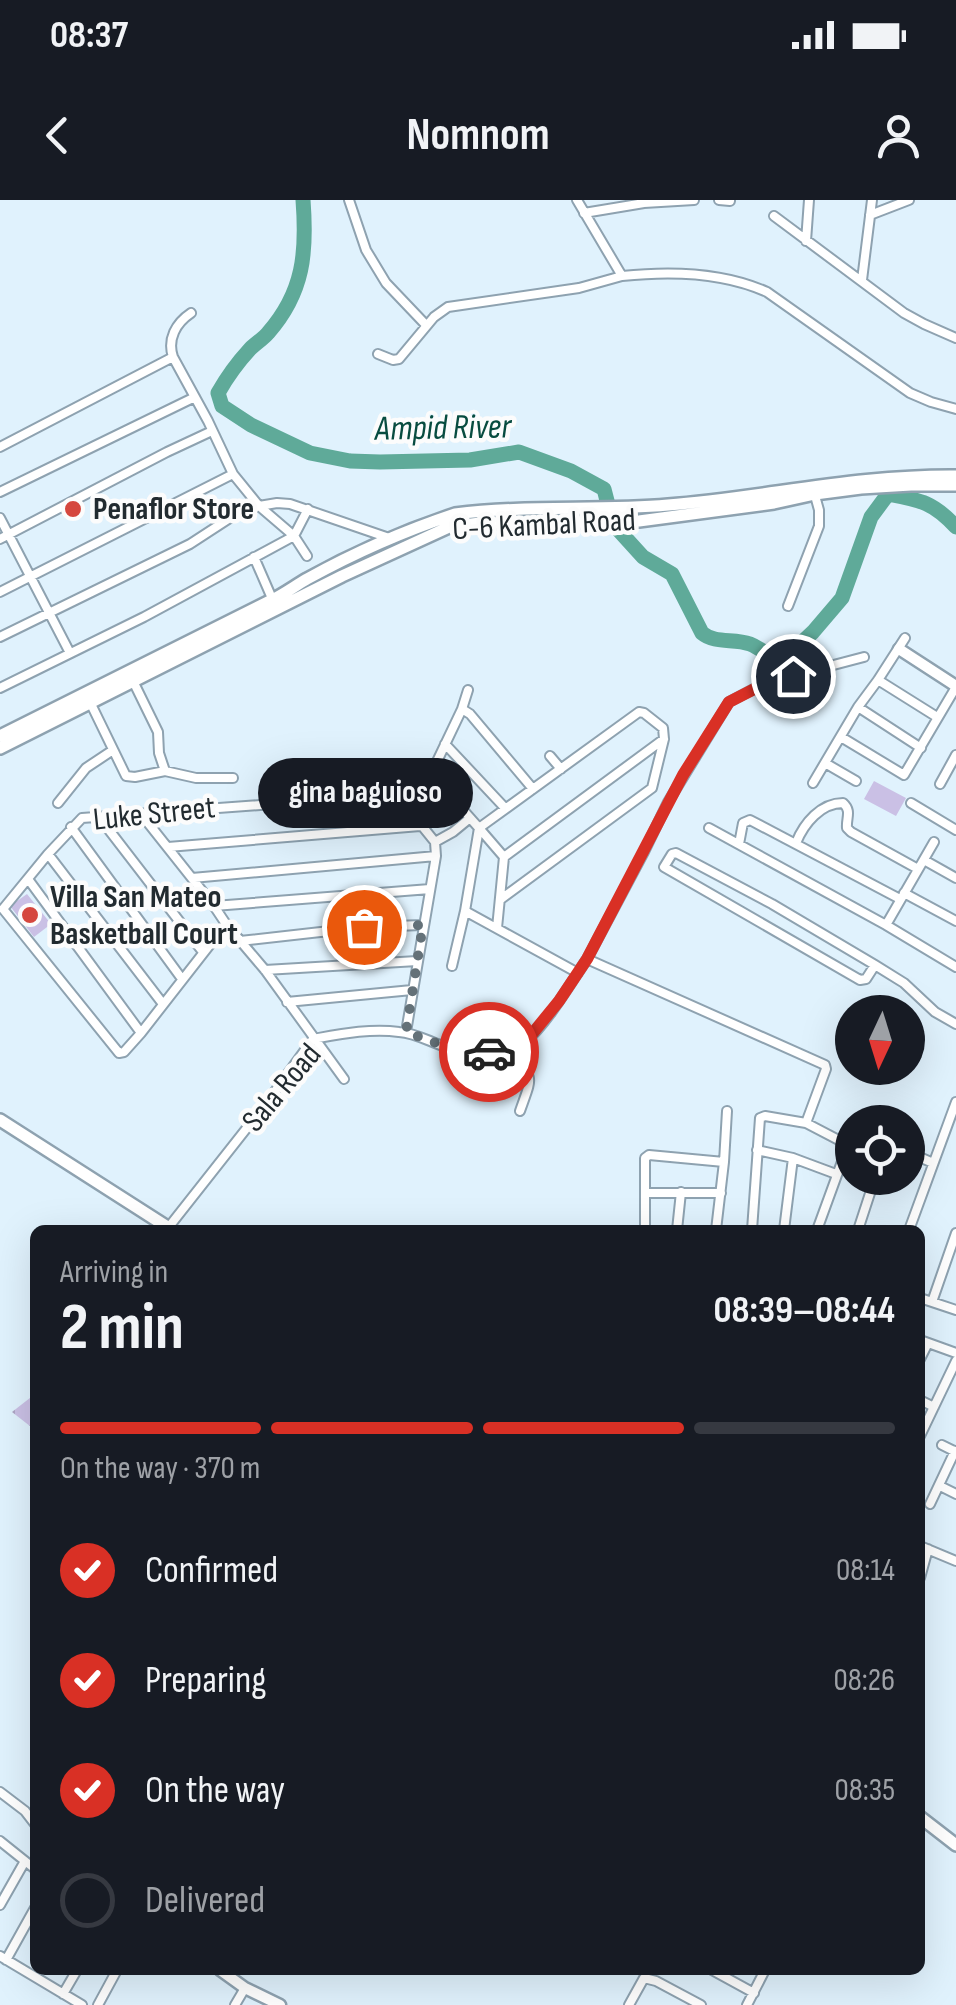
<!DOCTYPE html>
<meta charset="utf-8">
<style>
body{margin:0;font-family:"Sofia Sans Condensed",sans-serif;background:#20242c;color:#f1f3f6;height:100vh;display:flex;flex-direction:column;font-size:38px;white-space:nowrap}
*{box-sizing:border-box;margin:0}
p{font-size:32px;color:#9ea1a6}
.icon{flex:none;width:55px;height:55px;fill:none;stroke:currentColor;stroke-width:2;stroke-linecap:round;stroke-linejoin:round}
.map{position:relative;flex:1;overflow:hidden}
.sheet{position:absolute;left:30px;top:1025px;width:895px;height:750px;display:flex;flex-direction:column;background:#171b24;border-radius:15px;box-shadow:0 10px 40px #0002}
.sheet>*{flex:none}
.needle{width:65px;rotate:184deg}
.buttons{position:absolute;left:835px;top:795px;display:grid;gap:20px}
.buttons a{display:grid;place-items:center;width:90px;height:90px;border-radius:50%;background:#171b24;box-shadow:0 10px 40px #0002;font-size:50px}
.pin{position:absolute;display:grid;place-items:center;width:85px;height:85px;color:#fff;margin:-42px;border:5px solid #fff;border-radius:50%;box-shadow:0 2px 10px #0007}
.courier{position:absolute;display:grid;place-items:center;width:100px;height:100px;margin:-50px;border:8px solid #d93025;border-radius:50%;background:#fff;color:#222;box-shadow:0 2px 12px #0007}
.bubble{position:absolute;height:70px;border-radius:35px;background:#171b24;box-shadow:0 10px 40px #0002;font-size:32px;font-weight:700;line-height:70px;text-align:center}
.head em{font-style:normal;font-weight:700}
.head div{display:flex;flex-direction:column-reverse}
.head{display:flex;align-items:center;justify-content:space-between;height:170px;padding:0 30px}
h1{font-size:65px;font-weight:700;line-height:75px}
.bar{display:grid;grid-template-columns:repeat(4,1fr);gap:15px 10px;align-content:center;height:120px;padding:0 30px}
.bar i{height:12px;border-radius:8px;background:#363941}
.bar .active{background:#d93025}
.bar p{grid-column:span 4}
ol{padding:0 30px;list-style:none}
li{display:flex;align-items:center;gap:30px;height:110px}
li p{margin-inline-start:auto}
li .icon{padding:10px;border-radius:50%;background:#d93025;color:#fff;stroke-width:4}
li:last-child{color:#9ea1a6}
li i{width:55px;height:55px;border:5px solid #363941;border-radius:50%}
.status{display:flex;justify-content:space-between;align-items:center;height:70px;padding:0 50px;background:#171b24;direction:ltr}
.status svg{height:28px;fill:currentColor}
header{display:flex;justify-content:space-between;align-items:center;height:130px;padding:0 30px;background:#171b24;font-size:45px;font-weight:700}
.map>svg:first-child{display:block}
.cemetery{fill:url(#cemetery-stones)}
.pitch{fill:#cac0e5}
.lines{fill:none;stroke-linecap:round;stroke-linejoin:round}
.river{stroke:#5faa99;stroke-width:15}
.minor-casing{stroke:#8ea2b0;stroke-width:12}
.tertiary-casing{stroke:#8ea2b0;stroke-width:15}
.secondary-casing{stroke:#8ea2b0;stroke-width:16}
.minor{stroke:#fff;stroke-width:8}
.tertiary{stroke:#fff;stroke-width:10}
.secondary{stroke:#fff;stroke-width:11}
.done{stroke:#647178;stroke-width:10;stroke-dasharray:0 18}
.route{stroke:#d93025;stroke-width:12}
.poi-dot{fill:#d5473e;stroke:#fcfcfc;stroke-width:4}
.labels{text-anchor:middle;dominant-baseline:central;stroke-width:9;stroke-linejoin:round;paint-order:stroke}
.poi-label{font-size:32px;font-weight:bold;fill:#222b30;stroke:#fcfcfc;text-anchor:start}
.street-label{font-size:32px;fill:#222b30;stroke:#fcfcfc}
.water-label{font-size:35px;font-style:italic;fill:#084c40;stroke:#fcfcfc}
</style>
<div class="status"><b>08:37</b><svg viewBox="0 0 49 12"><path d="M0 12V9h3v3zM5 12V6h3v6zM10 12V3h3v9zM15 12V0h3v12zM26 1h20v11H26zM47 4h2v5h-2z"/></svg></div>
<header><svg class="icon" aria-label="back" viewBox="0 0 24 24"><path d="M15 5l-7 7 7 7"/></svg>Nomnom<svg class="icon" aria-label="person" viewBox="0 0 24 24"><circle cx="12" cy="8" r="4"/><path d="M4 21q1-7 8-7t8 7"/></svg></header>
<div class="map">
<svg width="956" height="1805" viewBox="0 0 956 1805">
<defs>
<pattern id="cemetery-stones" width="16" height="16" patternUnits="userSpaceOnUse" patternTransform="scale(2.5)"><rect width="16" height="16" fill="#cac0e5"/><path d="M2 7V4a2 2 0 0 1 4 0v3zM10 15v-3a2 2 0 0 1 4 0v3z" fill="#ada5c5"/></pattern>
</defs>
<rect width="100%" height="100%" fill="#e0f2fd"/>
<path class="cemetery" d="M 35,1194 L 35,1230 L 12,1212 Z"/>
<path class="pitch" d="M 874,581 L 906,598 L 896,616 L 864,599 Z
M 27,694 L 51,724 L 34,737 L 10,706 Z"/>
<g class="lines">
<path class="river" d="M 303,0 C 307,52 304,92 268,133 C 263,139 256,143 250,149 C 238,162 227,177 218,193 L 222,206 L 251,225 L 310,253 L 350,261 L 380,262 L 470,260 L 519,252 L 571,271 L 604,289 L 613,324 L 643,357 L 672,374 L 702,433 C 715,444 734,438 750,444 C 758,447 765,453 772,457 L 796,448 L 813,432 L 842,398 L 871,317 L 888,294 C 920,300 933,302 956,327"/>
<g class="minor-casing">
<path id="minor" d="M 349,0 L 366,50 L 386,83 L 426,125
M 577,0 L 622,76 C 669,71 723,72 767,92 L 910,193 L 931,202 L 956,209
M 719,0 L 730,1
M 584,13 L 644,3 L 694,0
M 870,15 L 909,0
M 774,16 L 904,113 L 924,124 L 956,138
M 806,41 L 809,0
M 862,80 L 872,0
M 378,154 L 393,160 L 399,159 L 434,117 L 448,107 L 579,88 L 622,76
M 0,247 L 173,157
M 0,292 L 195,197
M 0,318 L 70,453
M 0,339 L 167,252 L 212,231
M 307,356 L 294,336 L 308,309
M 254,357 L 274,403
M 0,392 L 233,274
M 788,406 L 819,326 L 819,310 L 814,292
M 0,437 L 190,344 L 233,316 L 259,306 L 277,303 L 290,304 L 392,339
M 878,480 L 937,517
M 133,481 L 158,532 L 159,553 L 165,571 L 196,578 L 233,578
M 0,488 L 144,417 L 294,336 L 259,306 L 233,274 L 208,221 L 173,157 C 167,139 176,123 191,113
M 90,502 L 126,576 L 135,577 L 165,571
M 858,507 L 921,548
M 462,509 L 468,490
M 841,537 L 904,575 L 956,487
M 445,544 L 505,608
M 550,556 L 561,569
M 825,563 L 856,581
M 813,583 L 858,507 L 878,480 L 905,438
M 940,584 L 956,555
M 58,603 L 86,568 L 113,550
M 911,603 L 956,630
M 141,614 L 214,706 L 226,724 L 265,770 L 344,879
M 99,617 L 203,752
M 71,627 L 182,779
M 709,628 L 886,725 L 956,767
M 435,642 L 453,632 L 470,618
M 796,643 C 804,623 821,603 843,603 C 852,611 846,618 847,628 L 851,632 L 918,669
M 739,644 L 743,623 L 750,620 L 900,699
M 168,647 L 420,626
M 48,654 L 163,804
M 504,657 L 664,539
M 924,660 L 956,678
M 192,678 L 436,656
M 28,679 L 141,833
M 904,693 L 956,721
M 214,706 L 430,689
M 465,711 L 578,773
M 226,724 L 141,833 L 124,852 L 119,853 L 3,709 L 48,654 L 82,618 L 397,595 L 435,642 L 436,656 L 406,832
M 886,725 L 934,642
M 497,728 L 504,657 L 479,628 L 639,512 L 644,513 L 663,528 L 664,539 L 652,588 L 501,699
M 240,741 L 365,727 L 423,725
M 587,759 L 644,652 L 668,602 L 729,502 L 765,483 L 864,457
M 875,765 L 866,779 L 860,780 L 664,667 L 672,654 L 676,653 L 772,704 L 875,765 L 904,783 L 935,812 L 956,824
M 452,766 L 465,711 L 479,628 L 431,574 L 462,509 L 470,514 L 533,589
M 265,770 L 417,761
M 287,802 L 412,790
M 507,851 C 535,879 533,874 520,911
M 757,950 L 793,958 L 836,974
M 908,952 L 933,963
M 724,962 L 727,911
M 646,993 L 721,993
M 168,1028 L 265,905 L 313,839 C 341,834 371,828 399,832 C 415,833 428,841 443,846 C 469,855 504,858 526,841 C 546,825 572,781 587,759 L 825,865 L 826,869 L 806,923
M 645,1030 L 645,958 L 649,955 L 724,962 L 716,1030
M 677,1030 L 681,992
M 752,1030 L 760,918 L 765,916 L 806,923 L 852,947
M 784,1030 L 793,958
M 817,1030 L 848,945
M 858,1030 L 875,978
M 909,1030 L 956,902
M 920,1098 L 956,1110
M 932,1102 L 956,1033
M 920,1140 L 956,1153
M 920,1159 L 928,1143
M 920,1200 L 934,1207
M 920,1236 L 956,1161
M 942,1245 L 956,1252
M 940,1286 L 956,1294
M 930,1304 L 955,1251
M 920,1346 L 956,1361
M 920,1378 L 928,1349
M 0,1592 L 25,1611 L 35,1624
M 0,1641 L 35,1669
M 0,1705 L 25,1661
M 0,1756 L 82,1805
M 6,1760 L 35,1708
M 712,1770 L 754,1793
M 63,1794 L 77,1770
M 98,1805 L 117,1770
M 235,1805 L 245,1788
M 629,1805 L 644,1778 L 656,1781 L 701,1805
M 747,1805 L 765,1770"/>
</g>
<g class="tertiary-casing">
<path id="tertiary" d="M 899,449 L 956,486
M 220,1770 L 245,1788 L 280,1805"/>
</g>
<g class="secondary-casing">
<path id="secondary" d="M 0,536 L 272,400 C 284,394 295,386 307,379 C 354,353 404,331 455,314 C 525,305 597,311 668,305 C 766,297 857,275 956,276
M 0,548 L 342,376 L 449,327 L 480,323 L 639,321 L 774,303 L 815,294 L 861,288 L 911,285 L 956,285
M 0,920 L 172,1030
M 920,1617 L 956,1645"/>
</g>
<use href="#minor" class="minor"/>
<use href="#tertiary" class="tertiary"/>
<use href="#secondary" class="secondary"/>
</g>
<g class="lines">
<path class="done" d="M 364,727 L 423,725 L 406,832 L 455,850 L 489,852"/>
<path class="route" d="M 489,852 L 508,851 L 528,839 L 559,801 L 587,759 L 683,575 L 729,502 L 764,484 L 793,476"/>
</g>
<g class="poi-dot">
<circle cx="73" cy="309" r="10"/>
<circle cx="30" cy="715" r="10"/>
</g>
<g class="labels">
<g class="poi-label">
<text x="93" y="309">Penaflor Store</text>
<text x="50" y="697">Villa San Mateo<tspan x="50" dy="37">Basketball Court</tspan></text>
</g>
<g class="street-label">
<text transform="translate(544 325) rotate(-3)">C-6 Kambal Road</text>
<text transform="translate(154 614) rotate(-6)">Luke Street</text>
<text transform="translate(282 888) rotate(-50)">Sala Road</text>
</g>
<g class="water-label">
<text transform="translate(443 228) rotate(-1)">Ampid River</text>
</g>
</g>
</svg>
<div class="buttons">
<a><svg class="needle" viewBox="-14 -14 28 28"><path d="M0-13l5 13h-10z" fill="#e53935"/><path d="M0 13l5-13h-10z" fill="#9ea1a6"/></svg></a>
<a><svg class="icon" aria-label="locate" viewBox="0 0 24 24"><circle cx="12" cy="12" r="6"/><path d="M12 2v4M12 18v4M2 12h4M18 12h4"/></svg></a>
</div>
<div class="pin" style="left:364px;top:727px;background:#ea580c"><svg class="icon" aria-label="bag" viewBox="0 0 24 24"><path d="M5 8h14l-1 12H6zM9 8a3 3 0 0 1 6 0"/></svg></div>
<div class="pin" style="left:793px;top:476px;background:#1f2937"><svg class="icon" aria-label="home" viewBox="0 0 24 24"><path d="M3 11l9-7 9 7M6 9v11h12V9"/></svg></div>
<div class="courier" style="left:489px;top:852px"><svg class="icon" aria-label="car" viewBox="0 0 24 24"><path d="M5 17H2v-5l4-1 3-4h7l3 4 3 1v5h-3M9 17h6M6 11h13"/><circle cx="7" cy="17" r="2"/><circle cx="17" cy="17" r="2"/></svg></div>
<div class="bubble" style="left:258px;top:558px;width:215px">gina baguioso</div>
<section class="sheet">
<div class="head"><div><h1>2 min</h1><p>Arriving in</p></div><em>08:39–08:44</em></div>
<div class="bar"><i class="active"></i><i class="active"></i><i class="active"></i><i></i><p>On the way · 370 m</p></div>
<ol>
<li><svg class="icon" aria-label="check" viewBox="0 0 24 24"><path d="M5 12l5 5 9-10"/></svg>Confirmed<p>08:14</p></li>
<li><svg class="icon" aria-label="check" viewBox="0 0 24 24"><path d="M5 12l5 5 9-10"/></svg>Preparing<p>08:26</p></li>
<li><svg class="icon" aria-label="check" viewBox="0 0 24 24"><path d="M5 12l5 5 9-10"/></svg>On the way<p>08:35</p></li>
<li><i></i>Delivered</li>
</ol>
</section>
</div>
